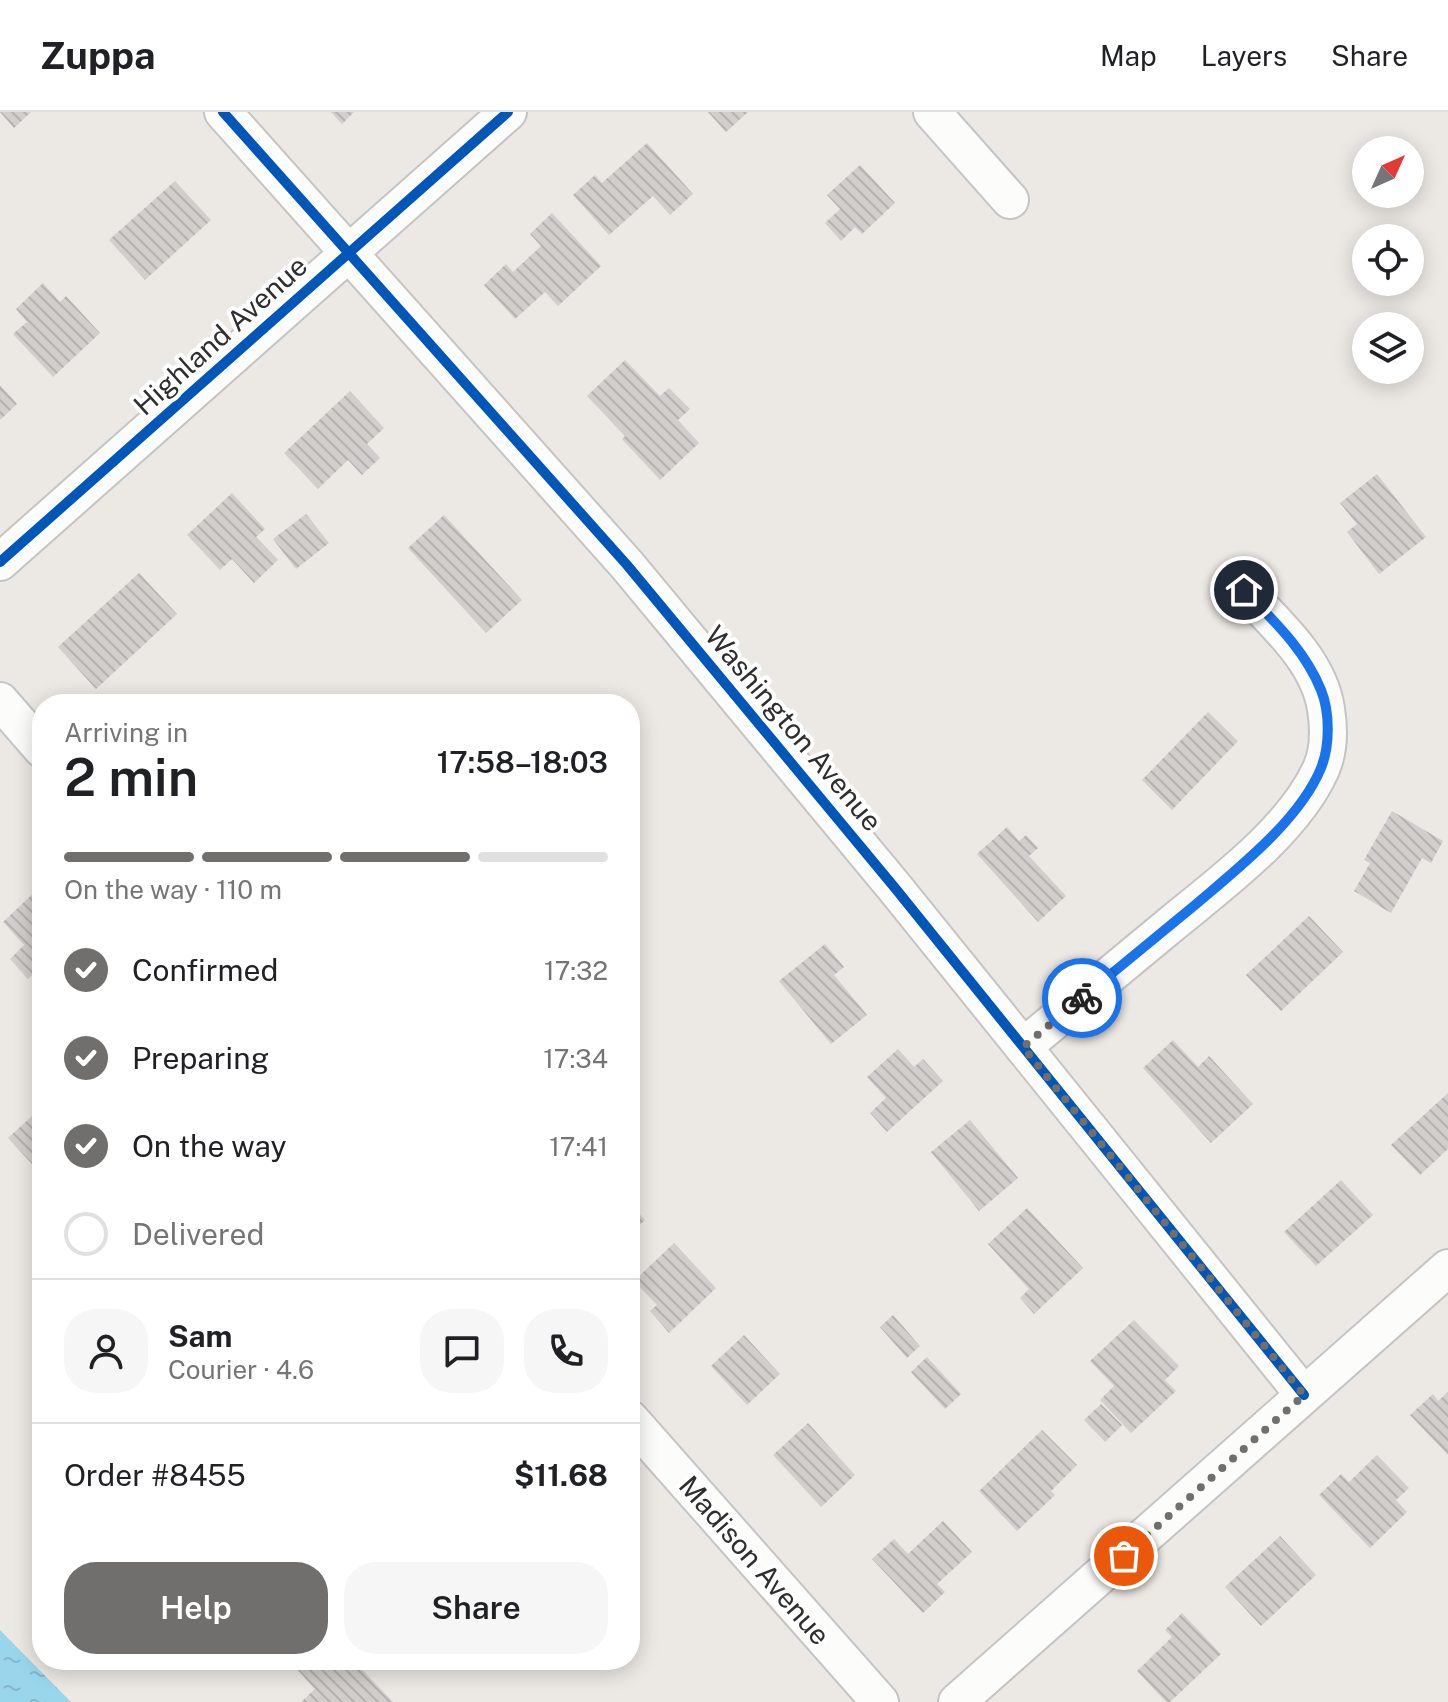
<!DOCTYPE html>
<meta charset="utf-8">
<style>
body{margin:0;font-family:"Public Sans",sans-serif;background:#f6f6f6;color:#202124;height:100vh;display:flex;flex-direction:column;font-size:30px;white-space:nowrap}
*{box-sizing:border-box;margin:0}
p{font-size:26px;color:#757577}
.icon{flex:none;width:44px;height:44px;fill:none;stroke:currentColor;stroke-width:2;stroke-linecap:round;stroke-linejoin:round}
.map{position:relative;flex:1;overflow:hidden}
.details{position:absolute;left:32px;top:582px;width:608px;height:976px;display:flex;flex-direction:column;background:#fff;border-radius:32px;box-shadow:0 4px 20px #0003}
.details>*{flex:none}
.needle{width:52px;rotate:45deg}
.fabs{position:absolute;left:1352px;top:24px;display:grid;gap:16px}
.fabs a{display:grid;place-items:center;width:72px;height:72px;border-radius:50%;background:#fff;box-shadow:0 4px 20px #0003;font-size:40px}
.pin{position:absolute;display:grid;place-items:center;width:68px;height:68px;color:#fff;margin:-34px;border:4px solid #fff;border-radius:50%;box-shadow:0 2px 8px #0007}
.courier{position:absolute;display:grid;place-items:center;width:80px;height:80px;margin:-40px;border:6px solid #1a73e8;border-radius:50%;background:#fff;color:#222;box-shadow:0 2px 10px #0007}
.summary em{font-style:normal;font-weight:600}
.summary div{display:flex;flex-direction:column-reverse}
.summary{display:flex;align-items:center;justify-content:space-between;height:136px;padding:0 32px}
h1{font-size:52px;font-weight:600;line-height:60px}
.bar{display:grid;grid-template-columns:repeat(4,1fr);gap:12px 8px;align-content:center;height:96px;padding:0 32px}
.bar i{height:10px;border-radius:6px;background:#e0e0e0}
.bar .current{background:#706f6e}
.bar p{grid-column:span 4}
.line{display:flex;align-items:center;gap:20px;padding:0 32px;border-top:2px solid #e0e0e0}
.line div{flex:1}
.round{display:grid;place-items:center;flex:none;width:84px;height:84px;border-radius:32px;background:#f6f6f6}
ol{padding:0 32px;list-style:none}
li{display:flex;align-items:center;gap:24px;height:88px}
li p{margin-inline-start:auto}
li .icon{padding:8px;border-radius:50%;background:#706f6e;color:#fff;stroke-width:4}
li:last-child{color:#757577}
li i{width:44px;height:44px;border:4px solid #e0e0e0;border-radius:50%}
.action{display:flex;gap:16px;margin-top:auto;padding:16px 32px}
.action a{flex:1;height:92px;border-radius:32px;background:#706f6e;color:#fff;font-size:32px;font-weight:600;line-height:92px;text-align:center}
.action a+a{background:#f6f6f6;color:#202124}
header{display:flex;align-items:center;gap:48px;box-sizing:border-box;height:112px;padding:0 40px;background:#fff;border-bottom:2px solid #e0e0e0}
header strong{font-size:38px}
nav{display:flex;gap:44px;margin-inline-start:auto;font-size:28px}
.map>svg:first-child{display:block}
.water{fill:url(#water-ripples)}
.building{fill:url(#building-back-hatch)}
.lines{fill:none;stroke-linecap:round;stroke-linejoin:round}
.minor-casing{stroke:#c5c4c5;stroke-width:40}
.minor{stroke:#fcfcfb;stroke-width:36}
.cycleway-casing{stroke:#fff;stroke-width:15}
.cycleway{stroke:#0057b8;stroke-width:10}
.done{stroke:#706f6e;stroke-width:8;stroke-dasharray:0 14.4}
.route{stroke:#1a73e8;stroke-width:10}
.labels{text-anchor:middle;dominant-baseline:central;stroke-width:8;stroke-linejoin:round;paint-order:stroke}
.street-label{font-size:28px;fill:#2e2e2e;stroke:#fff}
</style>
<header>
<strong>Zuppa</strong>
<nav><a>Map</a><a>Layers</a><a>Share</a></nav>
</header>
<div class="map">
<svg width="1448" height="1590" viewBox="0 0 1448 1590">
<defs>
<pattern id="water-ripples" width="26" height="14" patternUnits="userSpaceOnUse" patternTransform="scale(2)"><rect width="26" height="14" fill="#99d6ec"/><path d="M2 4q2-2 4 0t4 0M15 11q2-2 4 0t4 0" fill="none" stroke="#84b8cb"/></pattern>
<pattern id="building-back-hatch" width="6" height="6" patternUnits="userSpaceOnUse" patternTransform="scale(2)"><rect width="6" height="6" fill="#d1cecb"/><path d="M-1 5l2 2M0 0l6 6M5-1l2 2" fill="none" stroke="#b4b1af"/></pattern>
</defs>
<rect width="100%" height="100%" fill="#ece8e4"/>
<path class="water" d="M 0,1518 L 71,1590 L 0,1590 Z"/>
<path class="building" d="M 0,0 L 31,0 L 14,16 Z
M 331,0 L 354,0 L 342,12 Z
M 708,0 L 748,0 L 726,20 Z
M 647,31 L 693,82 L 670,103 L 653,84 L 609,123 L 573,83 L 595,63 L 602,71 Z
M 860,53 L 895,91 L 862,122 L 855,115 L 841,129 L 825,111 L 840,97 L 827,83 Z
M 175,69 L 211,108 L 145,168 L 109,128 Z
M 552,101 L 601,154 L 558,194 L 545,180 L 515,207 L 484,173 L 506,152 L 513,160 L 541,134 L 530,122 Z
M 43,171 L 60,190 L 66,184 L 100,221 L 53,265 L 13,222 L 27,210 L 16,197 Z
M 625,248 L 660,284 L 669,276 L 690,297 L 678,308 L 699,331 L 660,368 L 622,327 L 625,324 L 587,284 Z
M 0,273 L 17,292 L 0,308 Z
M 350,279 L 384,316 L 367,332 L 380,346 L 362,363 L 348,348 L 318,377 L 284,341 Z
M 1377,362 L 1426,425 L 1379,462 L 1347,420 L 1357,412 L 1340,391 Z
M 232,381 L 265,417 L 256,425 L 278,448 L 254,471 L 232,447 L 220,458 L 187,423 Z
M 306,402 L 329,431 L 296,457 L 273,427 Z
M 444,403 L 522,488 L 486,521 L 408,436 Z
M 139,461 L 177,502 L 96,577 L 58,535 Z
M 1208,600 L 1238,629 L 1172,698 L 1142,668 Z
M 1392,699 L 1443,729 L 1431,751 L 1422,746 L 1391,801 L 1354,779 L 1370,751 L 1364,748 Z
M 1007,715 L 1019,729 L 1026,723 L 1038,736 L 1029,744 L 1066,784 L 1038,810 L 977,742 Z
M 40,775 L 42,854 L 28,867 L 10,847 L 24,833 L 3,810 Z
M 1309,804 L 1343,840 L 1281,899 L 1246,863 Z
M 825,832 L 844,855 L 834,863 L 867,903 L 831,932 L 779,869 Z
M 1173,928 L 1198,955 L 1209,944 L 1253,992 L 1211,1031 L 1143,956 Z
M 898,937 L 914,955 L 923,947 L 943,969 L 887,1020 L 870,1001 L 886,986 L 867,965 Z
M 1448,981 L 1448,1037 L 1420,1063 L 1391,1033 Z
M 42,995 L 42,1063 L 8,1026 Z
M 970,1008 L 1018,1066 L 979,1099 L 931,1040 Z
M 1341,1068 L 1373,1103 L 1316,1154 L 1284,1120 Z
M 630,1092 L 645,1108 L 630,1122 Z
M 1027,1096 L 1083,1156 L 1034,1202 L 1020,1186 L 1029,1177 L 988,1132 Z
M 674,1131 L 716,1176 L 669,1221 L 650,1199 L 657,1193 L 634,1169 Z
M 893,1203 L 920,1234 L 907,1246 L 880,1215 Z
M 1134,1208 L 1179,1254 L 1165,1268 L 1176,1279 L 1131,1321 L 1100,1288 L 1114,1274 L 1090,1249 Z
M 744,1223 L 780,1262 L 747,1293 L 711,1254 Z
M 927,1245 L 961,1282 L 945,1297 L 911,1260 Z
M 1448,1280 L 1448,1343 L 1410,1303 L 1433,1282 L 1438,1289 Z
M 1101,1292 L 1122,1313 L 1105,1330 L 1084,1308 Z
M 808,1311 L 855,1363 L 821,1395 L 773,1343 Z
M 1042,1318 L 1077,1353 L 1051,1379 L 1055,1383 L 1017,1419 L 979,1379 Z
M 1377,1343 L 1409,1376 L 1396,1388 L 1407,1400 L 1370,1436 L 1319,1383 L 1341,1362 L 1349,1370 Z
M 943,1409 L 972,1440 L 937,1472 L 945,1480 L 923,1501 L 872,1447 L 894,1427 L 908,1442 Z
M 1280,1424 L 1316,1463 L 1261,1514 L 1225,1475 Z
M 1182,1501 L 1221,1542 L 1170,1590 L 1166,1590 L 1137,1559 L 1172,1525 L 1165,1518 Z
M 298,1548 L 353,1548 L 393,1590 L 301,1590 L 315,1577 L 293,1553 Z"/>
<g class="lines">
<g class="minor-casing">
<path id="minor" d="M 223,0 L 627,453 L 895,776 L 1304,1283
M 932,0 L 1010,88
M 0,450 L 508,0
M 0,589 L 42,637
M 1023,935 C 1072,894 1121,854 1169,814 C 1220,772 1293,719 1321,657 C 1329,639 1329,616 1326,597 C 1319,549 1275,511 1244,478
M 630,1307 L 880,1590
M 957,1590 L 1448,1156"/>
</g>
<use href="#minor" class="minor"/>
<g class="cycleway-casing">
<path id="cycleway" d="M 223,0 L 627,453 L 895,776 L 1304,1283
M 0,450 L 508,0"/>
</g>
<use href="#cycleway" class="cycleway"/>
</g>
<g class="lines">
<path class="done" d="M 1082,886 L 1023,935 L 1304,1283 L 1124,1444"/>
<path class="route" d="M 1082,886 C 1120,855 1157,824 1195,793 C 1237,757 1300,708 1321,656 C 1330,634 1330,600 1321,578 C 1305,538 1273,508 1244,478"/>
</g>
<g class="labels">
<g class="street-label">
<text transform="translate(220 223) rotate(-42)">Highland Avenue</text>
<text transform="translate(794 616) rotate(50)">Washington Avenue</text>
<text transform="translate(755 1448) rotate(49)">Madison Avenue</text>
</g>
</g>
</svg>
<div class="fabs">
<a><svg class="needle" viewBox="-14 -14 28 28"><path d="M0-13l5 13h-10z" fill="#e53935"/><path d="M0 13l5-13h-10z" fill="#757577"/></svg></a>
<a><svg class="icon" aria-label="locate" viewBox="0 0 24 24"><circle cx="12" cy="12" r="6"/><path d="M12 2v4M12 18v4M2 12h4M18 12h4"/></svg></a>
<a><svg class="icon" aria-label="layers" viewBox="0 0 24 24"><path d="M12 4l9 5-9 5-9-5zM3 14l9 5 9-5"/></svg></a>
</div>
<div class="pin" style="left:1124px;top:1444px;background:#ea580c"><svg class="icon" aria-label="bag" viewBox="0 0 24 24"><path d="M5 8h14l-1 12H6zM9 8a3 3 0 0 1 6 0"/></svg></div>
<div class="pin" style="left:1244px;top:478px;background:#1f2937"><svg class="icon" aria-label="home" viewBox="0 0 24 24"><path d="M3 11l9-7 9 7M6 9v11h12V9"/></svg></div>
<div class="courier" style="left:1082px;top:886px"><svg class="icon" aria-label="bike" viewBox="0 0 24 24"><circle cx="6" cy="16" r="4"/><circle cx="18" cy="16" r="4"/><path d="M6 16l4-8h5l3 8M10 8l3 8H6M13 5h3"/></svg></div>
<section class="details">
<div class="summary"><div><h1>2 min</h1><p>Arriving in</p></div><em>17:58–18:03</em></div>
<div class="bar"><i class="current"></i><i class="current"></i><i class="current"></i><i></i><p>On the way · 110 m</p></div>
<ol>
<li><svg class="icon" aria-label="check" viewBox="0 0 24 24"><path d="M5 12l5 5 9-10"/></svg>Confirmed<p>17:32</p></li>
<li><svg class="icon" aria-label="check" viewBox="0 0 24 24"><path d="M5 12l5 5 9-10"/></svg>Preparing<p>17:34</p></li>
<li><svg class="icon" aria-label="check" viewBox="0 0 24 24"><path d="M5 12l5 5 9-10"/></svg>On the way<p>17:41</p></li>
<li><i></i>Delivered</li>
</ol>
<div class="line" style="height:144px"><a class="round"><svg class="icon" aria-label="person" viewBox="0 0 24 24"><circle cx="12" cy="8" r="4"/><path d="M4 21q1-7 8-7t8 7"/></svg></a><div><b>Sam</b><p>Courier · 4.6</p></div><a class="round"><svg class="icon" aria-label="chat" viewBox="0 0 24 24"><path d="M4 5h16v11H9l-5 4z"/></svg></a><a class="round"><svg class="icon" aria-label="phone" viewBox="0 0 24 24"><path d="M5 4h4l2 5-3 2q2 4 5 5l2-3 5 2v4C11 20 4 13 5 4z"/></svg></a></div>
<div class="line" style="height:104px"><div>Order #8455</div><b>$11.68</b></div>
<div class="action"><a>Help</a><a>Share</a></div>
</section>
</div>
